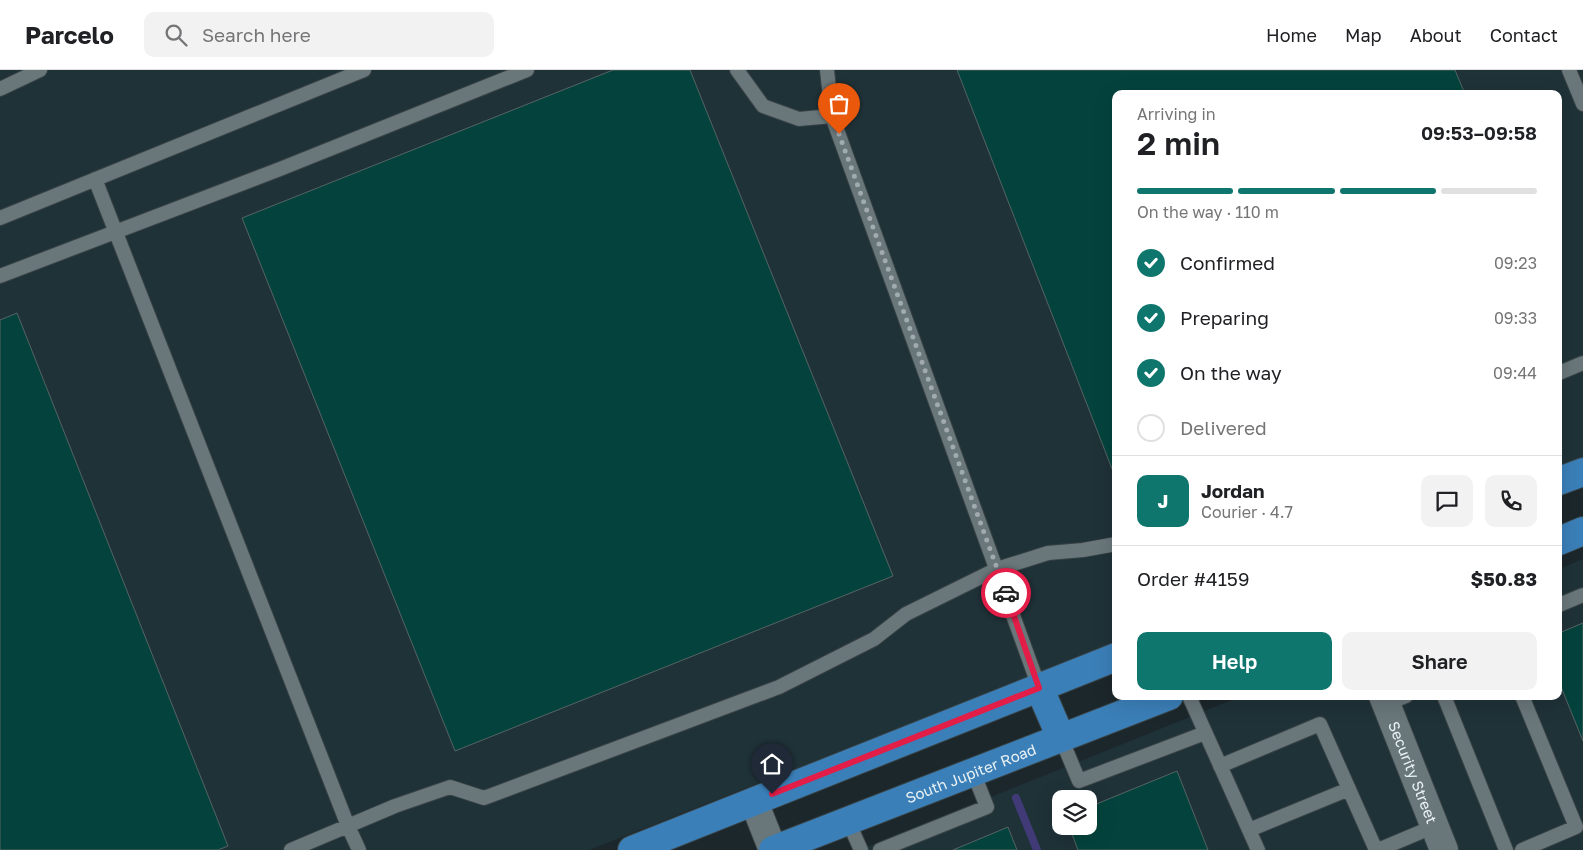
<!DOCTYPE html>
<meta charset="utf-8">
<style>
body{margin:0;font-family:"Golos Text",sans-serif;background:#f2f2f2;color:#202124;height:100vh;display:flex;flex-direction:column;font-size:19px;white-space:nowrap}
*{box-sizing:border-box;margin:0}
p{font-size:16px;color:#757577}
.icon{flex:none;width:28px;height:28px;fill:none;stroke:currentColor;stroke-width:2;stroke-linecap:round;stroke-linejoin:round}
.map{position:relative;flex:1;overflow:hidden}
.drawer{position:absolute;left:1112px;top:20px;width:450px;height:610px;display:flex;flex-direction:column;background:#fff;border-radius:10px;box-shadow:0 5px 20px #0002}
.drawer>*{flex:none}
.fabs{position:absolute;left:1052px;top:720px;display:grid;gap:10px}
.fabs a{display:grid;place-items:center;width:45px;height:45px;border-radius:10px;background:#fff;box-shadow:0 5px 20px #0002;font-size:25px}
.pin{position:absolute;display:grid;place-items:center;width:42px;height:42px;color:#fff;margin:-51px -21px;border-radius:50% 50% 50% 0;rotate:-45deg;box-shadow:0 0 5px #0007}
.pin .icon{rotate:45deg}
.courier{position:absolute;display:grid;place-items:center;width:50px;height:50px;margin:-25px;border:4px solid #e11d48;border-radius:50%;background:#fff;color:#222;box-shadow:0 1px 6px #0007}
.head em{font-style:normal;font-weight:600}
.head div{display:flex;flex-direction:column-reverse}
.head{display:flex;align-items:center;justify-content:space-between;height:85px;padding:0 25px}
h1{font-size:32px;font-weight:600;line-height:38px}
.bar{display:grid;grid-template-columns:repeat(4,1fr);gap:8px 5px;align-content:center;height:60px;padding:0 25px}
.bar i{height:6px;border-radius:4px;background:#e0e0e0}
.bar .on{background:#0f766e}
.bar p{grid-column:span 4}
.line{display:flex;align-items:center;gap:12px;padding:0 25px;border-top:1px solid #e0e0e0}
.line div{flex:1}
.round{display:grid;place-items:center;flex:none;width:52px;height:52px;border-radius:10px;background:#f2f2f2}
ol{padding:0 25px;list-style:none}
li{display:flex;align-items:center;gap:15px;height:55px}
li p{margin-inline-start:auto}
li .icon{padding:5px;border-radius:50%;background:#0f766e;color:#fff;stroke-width:4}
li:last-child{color:#757577}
li i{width:28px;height:28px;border:2px solid #e0e0e0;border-radius:50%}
.primary-button{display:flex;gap:10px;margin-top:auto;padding:10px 25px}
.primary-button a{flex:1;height:58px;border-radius:10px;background:#0f766e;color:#fff;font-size:20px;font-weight:600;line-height:58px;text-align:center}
.primary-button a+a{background:#f2f2f2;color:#202124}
header{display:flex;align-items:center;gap:30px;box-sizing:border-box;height:70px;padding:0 25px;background:#fff;border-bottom:1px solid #e0e0e0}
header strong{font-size:24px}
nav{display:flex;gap:28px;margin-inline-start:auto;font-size:18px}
.search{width:350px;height:45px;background:#f2f2f2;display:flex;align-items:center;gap:12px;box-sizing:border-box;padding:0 18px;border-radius:10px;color:#757577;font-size:19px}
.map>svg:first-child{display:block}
.built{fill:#1f3238;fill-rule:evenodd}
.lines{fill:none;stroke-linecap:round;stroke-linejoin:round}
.stream{stroke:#403b76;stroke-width:8}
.building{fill:#04433d;stroke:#566462}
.lane-casing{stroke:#384244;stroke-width:16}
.street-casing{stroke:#384244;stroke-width:30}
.primary-casing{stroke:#384244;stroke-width:30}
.lane{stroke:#69767a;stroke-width:14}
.street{stroke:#69767a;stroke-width:28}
.primary{stroke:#3b7fb8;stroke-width:28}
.done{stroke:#a1aaad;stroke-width:5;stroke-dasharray:0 9}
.route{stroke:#e11d48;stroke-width:6}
.labels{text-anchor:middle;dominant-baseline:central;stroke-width:4;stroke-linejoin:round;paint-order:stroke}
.street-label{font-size:15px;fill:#e9f1f3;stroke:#131e21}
</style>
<header>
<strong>Parcelo</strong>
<div class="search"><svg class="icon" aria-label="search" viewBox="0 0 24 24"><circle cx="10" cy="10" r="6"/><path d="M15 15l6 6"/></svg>Search here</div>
<nav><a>Home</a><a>Map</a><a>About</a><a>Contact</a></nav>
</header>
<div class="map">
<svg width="1583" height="780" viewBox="0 0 1583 780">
<rect width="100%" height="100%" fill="#1c272b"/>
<path class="built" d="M 0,0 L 1583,0 L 1583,387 L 1559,396 L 1559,24 L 1116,24 L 1116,572 L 589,780 L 0,780 Z
M 1583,489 L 1583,780 L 859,780 L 1242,626 L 1559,626 L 1559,499 ZM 1061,729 L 1089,729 L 1089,756 L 1061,756 Z"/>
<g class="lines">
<path class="stream" d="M 1016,728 L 1037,780"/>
</g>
<path class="building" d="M 613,0 L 690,0 L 893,506 L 455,681 L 242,148 Z
M 957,0 L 1455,0 L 1465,24 L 1116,24 L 1116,409 Z
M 17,243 L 228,776 L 218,780 L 0,780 L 0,250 Z
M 1583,553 L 1583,671 L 1559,612 L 1559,563 Z
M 1177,701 L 1208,780 L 1078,780 L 1069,756 L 1089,756 L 1089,737 Z
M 1008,757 L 1017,780 L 953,780 Z"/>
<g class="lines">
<g class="lane-casing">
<path id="lane" d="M 737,0 L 763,36 L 799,49 L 832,46 L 1039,617
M 827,0 L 832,46
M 1569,0 L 1583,34
M 0,19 L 40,0
M 95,109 L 348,756 L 359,780
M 0,148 L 364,0
M 0,206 L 280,99 L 527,0
M 1559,303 L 1583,293
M 1559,535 L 1583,525
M 1189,626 L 1258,780
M 1444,626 L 1506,780
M 1386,634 L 1406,626
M 1061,668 L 1079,711 L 1205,663
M 1220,696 L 1320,654 L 1376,780
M 848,751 L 861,780
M 1249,760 L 1349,719
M 291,780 L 395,736 L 450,717 L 484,728 L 779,617 L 874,569 L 906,544 L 997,499 L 1048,483 L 1083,480 L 1116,474
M 880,780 L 987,737 L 973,702
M 1378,780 L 1435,756
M 1522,780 L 1576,757 L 1522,626"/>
</g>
<g class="street-casing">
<g id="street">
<path id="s1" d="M 1383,626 L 1444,780"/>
<path d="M 754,732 L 773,780"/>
</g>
</g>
<g class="primary-casing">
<g id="primary">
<path d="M 1559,411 L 1583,402"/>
<path d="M 1559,471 L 1583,461"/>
<path d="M 1039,617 L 1061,668"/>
<path d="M 632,780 L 1116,587"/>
<path id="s2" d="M 773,780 L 1169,626"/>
</g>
</g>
<use href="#lane" class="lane"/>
<use href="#street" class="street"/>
<use href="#primary" class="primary"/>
</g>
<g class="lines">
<path class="done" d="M 839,64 L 1006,523"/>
<path class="route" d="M 772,724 L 1039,618 L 1006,523"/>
</g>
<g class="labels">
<g class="street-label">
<text stroke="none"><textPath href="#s2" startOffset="212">South Jupiter Road</textPath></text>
<text stroke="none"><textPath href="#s1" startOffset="82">Security Street</textPath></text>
</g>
</g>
</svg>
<div class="fabs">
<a><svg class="icon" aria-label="layers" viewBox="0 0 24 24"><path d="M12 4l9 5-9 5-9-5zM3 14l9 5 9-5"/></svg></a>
</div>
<div class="pin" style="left:839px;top:64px;background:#ea580c"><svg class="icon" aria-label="bag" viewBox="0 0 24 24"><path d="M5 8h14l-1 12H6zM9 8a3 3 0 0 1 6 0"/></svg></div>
<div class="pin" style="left:772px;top:724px;background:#1f2937"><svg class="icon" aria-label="home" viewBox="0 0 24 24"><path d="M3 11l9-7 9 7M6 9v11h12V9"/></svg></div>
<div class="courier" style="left:1006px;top:523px"><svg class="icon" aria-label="car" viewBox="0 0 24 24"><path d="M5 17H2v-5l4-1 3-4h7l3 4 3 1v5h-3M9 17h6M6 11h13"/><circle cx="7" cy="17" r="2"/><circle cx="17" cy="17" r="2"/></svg></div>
<section class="drawer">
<div class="head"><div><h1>2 min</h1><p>Arriving in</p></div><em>09:53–09:58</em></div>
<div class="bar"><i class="on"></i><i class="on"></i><i class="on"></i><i></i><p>On the way · 110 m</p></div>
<ol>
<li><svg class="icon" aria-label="check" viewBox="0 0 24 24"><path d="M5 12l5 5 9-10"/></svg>Confirmed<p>09:23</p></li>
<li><svg class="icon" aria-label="check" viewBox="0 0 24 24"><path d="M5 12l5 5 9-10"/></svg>Preparing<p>09:33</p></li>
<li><svg class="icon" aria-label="check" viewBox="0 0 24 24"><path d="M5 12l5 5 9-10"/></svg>On the way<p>09:44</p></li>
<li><i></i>Delivered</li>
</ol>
<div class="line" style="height:90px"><b class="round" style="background:#0f766e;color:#fff">J</b><div><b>Jordan</b><p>Courier · 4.7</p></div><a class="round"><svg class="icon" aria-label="chat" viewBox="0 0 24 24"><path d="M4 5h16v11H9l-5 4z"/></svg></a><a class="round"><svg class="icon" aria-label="phone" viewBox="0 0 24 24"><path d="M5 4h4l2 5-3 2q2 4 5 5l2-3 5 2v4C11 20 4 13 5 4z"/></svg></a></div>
<div class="line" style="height:65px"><div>Order #4159</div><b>$50.83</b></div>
<div class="primary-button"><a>Help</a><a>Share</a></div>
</section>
</div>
